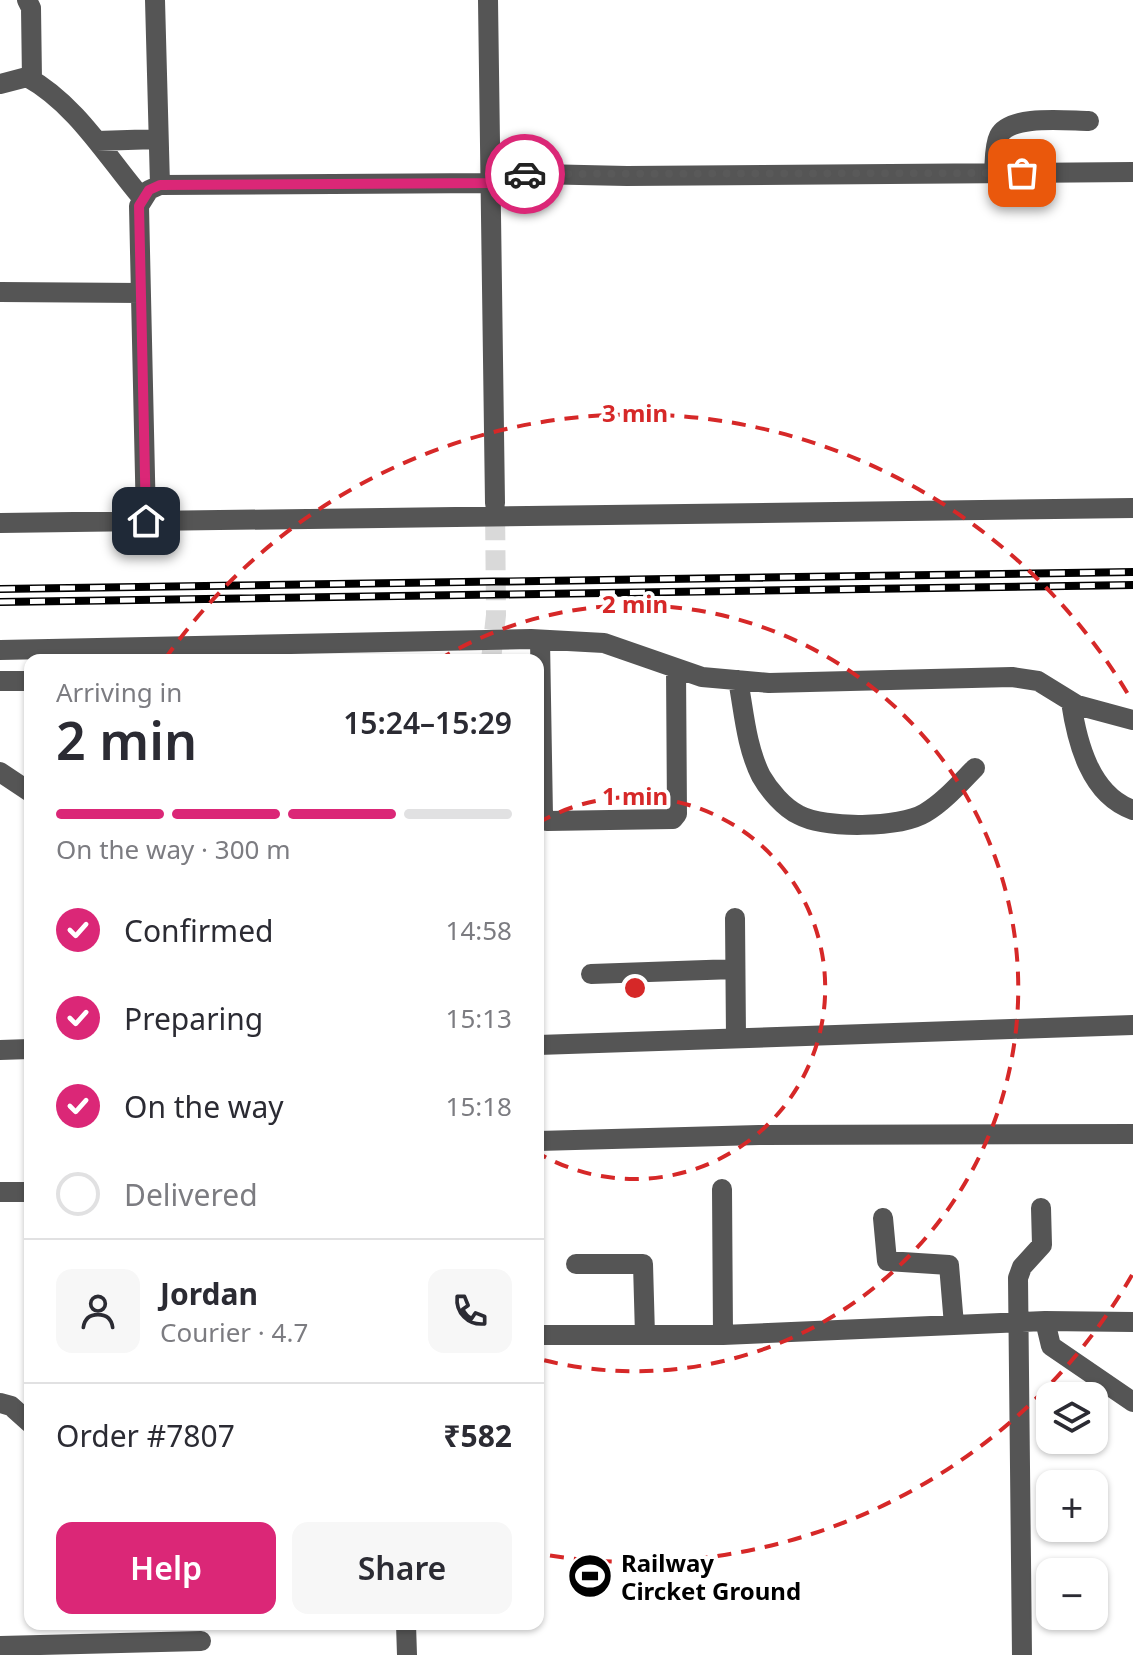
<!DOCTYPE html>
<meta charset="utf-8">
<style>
body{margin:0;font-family:"Noto Sans",sans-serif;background:#f7f7f7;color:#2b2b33;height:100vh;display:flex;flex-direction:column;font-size:30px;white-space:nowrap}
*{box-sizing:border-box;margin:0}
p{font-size:26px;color:#7c7c81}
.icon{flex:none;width:44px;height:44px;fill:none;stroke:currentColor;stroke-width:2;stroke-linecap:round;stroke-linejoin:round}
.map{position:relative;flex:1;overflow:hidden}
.details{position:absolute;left:24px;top:654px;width:520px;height:976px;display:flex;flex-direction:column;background:#fff;border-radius:16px;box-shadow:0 2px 6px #0004}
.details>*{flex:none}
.tools{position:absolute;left:1036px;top:1382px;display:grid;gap:16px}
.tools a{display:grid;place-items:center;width:72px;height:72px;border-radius:16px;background:#fff;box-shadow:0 2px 6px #0004;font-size:40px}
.pin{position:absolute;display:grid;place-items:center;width:68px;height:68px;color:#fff;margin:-34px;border-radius:16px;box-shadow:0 4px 12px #0006}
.courier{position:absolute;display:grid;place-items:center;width:80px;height:80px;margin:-40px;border:6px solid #db2777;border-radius:50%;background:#fff;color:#222;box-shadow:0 2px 10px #0007}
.overview em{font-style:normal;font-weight:600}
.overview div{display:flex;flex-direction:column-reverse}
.overview{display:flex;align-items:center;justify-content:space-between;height:136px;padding:0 32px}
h1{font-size:52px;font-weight:600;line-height:60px}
.bar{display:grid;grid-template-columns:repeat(4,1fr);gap:12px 8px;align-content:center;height:96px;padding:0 32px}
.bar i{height:10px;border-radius:6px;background:#e1e1e2}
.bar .current{background:#db2777}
.bar p{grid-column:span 4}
.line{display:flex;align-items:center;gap:20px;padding:0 32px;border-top:2px solid #e1e1e2}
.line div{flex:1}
.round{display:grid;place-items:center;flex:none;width:84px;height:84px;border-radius:16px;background:#f7f7f7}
ol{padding:0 32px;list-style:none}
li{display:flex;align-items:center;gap:24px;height:88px}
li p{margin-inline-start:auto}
li .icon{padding:8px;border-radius:50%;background:#db2777;color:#fff;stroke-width:4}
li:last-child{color:#7c7c81}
li i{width:44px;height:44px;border:4px solid #e1e1e2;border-radius:50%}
.button{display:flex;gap:16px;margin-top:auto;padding:16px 32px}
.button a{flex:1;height:92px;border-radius:16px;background:#db2777;color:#fff;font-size:32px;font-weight:600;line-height:92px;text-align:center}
.button a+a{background:#f7f7f7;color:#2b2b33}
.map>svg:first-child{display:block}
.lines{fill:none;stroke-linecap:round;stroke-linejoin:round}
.minor-tunnel{stroke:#d9d9d9;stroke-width:20;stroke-dasharray:20 10;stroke-linecap:butt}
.minor{stroke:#555;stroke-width:20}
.rail-casing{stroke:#000;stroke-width:8}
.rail{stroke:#fff;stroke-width:5;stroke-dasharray:15;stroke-linecap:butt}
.done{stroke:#595959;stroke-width:8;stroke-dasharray:0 14.4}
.route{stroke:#db2777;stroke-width:10}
.ring{fill:none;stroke:#d62828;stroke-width:4;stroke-dasharray:14 10}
.labels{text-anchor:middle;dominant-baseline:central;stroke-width:8;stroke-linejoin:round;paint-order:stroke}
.poi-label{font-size:24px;font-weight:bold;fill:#000;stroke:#fff;text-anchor:start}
.centre{fill:#d62828;stroke:#fff;stroke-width:4}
.ring-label{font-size:24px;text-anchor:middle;font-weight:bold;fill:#d62828;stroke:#fff;stroke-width:8;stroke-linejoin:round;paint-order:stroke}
</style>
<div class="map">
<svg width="1133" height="1655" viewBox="0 0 1133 1655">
<rect width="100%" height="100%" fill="#fff"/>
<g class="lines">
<path class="minor-tunnel" d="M 491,660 L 496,615 L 495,503"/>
<path class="minor" d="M 27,0 L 31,8 L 32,80
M 155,0 L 160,185
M 488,0 L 495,503
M 0,84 L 27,77 C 76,104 107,157 142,198
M 97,141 L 158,139
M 491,173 L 627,176 L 1133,172
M 994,173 C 995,162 994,146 999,136 C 1010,114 1068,121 1089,121
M 0,292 L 141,293
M 146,521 L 139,206 L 149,190 L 160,185 L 490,183
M 0,523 L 1133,508
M 540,640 L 543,816 L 547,821 L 673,819 L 677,814 L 676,668
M 0,650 L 531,639 L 604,643 L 702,677 L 769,683 L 1012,677 L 1038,681 L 1077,705 L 1133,720
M 738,680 C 744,712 746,746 761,776 C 769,790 784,808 799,815 C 825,829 900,828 925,813 C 944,802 960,783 975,768
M 0,681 L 30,681
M 1071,702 C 1077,742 1090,795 1133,810
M 0,772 L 30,792
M 735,918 L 736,1038
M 591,974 L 735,969
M 538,1045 L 1133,1025
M 0,1050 L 30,1049
M 538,1141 L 759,1135 L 1133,1134
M 722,1189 L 723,1335
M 0,1192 L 30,1192
M 883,1218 L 887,1261 L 949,1265 L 954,1325
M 576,1264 L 643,1264 L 645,1335
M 1045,1321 L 1051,1346 L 1133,1402
M 538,1335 L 723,1335 L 1045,1321 L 1133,1322
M 0,1403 L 11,1406 L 30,1423
M 406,1624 L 407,1655
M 0,1646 L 201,1641
M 1022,1655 L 1018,1278 L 1022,1267 L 1042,1245 L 1041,1208"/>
<g class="rail-casing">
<path id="rail" d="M 0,589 L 1133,572
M 0,602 L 1133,585"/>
</g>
<use href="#rail" class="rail"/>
</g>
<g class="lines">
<path class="done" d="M 525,174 L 1022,173"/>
<path class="route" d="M 146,521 L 139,206 L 149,190 L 160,185 L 490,183 L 491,173 L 525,174"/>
</g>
<g class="ring">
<path d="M538 823A191 191 0 1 1 538 1153"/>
<path d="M438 660A383 383 0 1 1 539 1359"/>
<path d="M1132 1275A574 574 0 0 1 540 1554M165 659A574 574 0 0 1 1132 701"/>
</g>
<defs>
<g id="stadium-disc" transform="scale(2.3)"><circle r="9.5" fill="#000" stroke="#fff"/><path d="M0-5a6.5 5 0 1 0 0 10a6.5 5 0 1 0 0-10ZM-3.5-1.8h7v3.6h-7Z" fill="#fff"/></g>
</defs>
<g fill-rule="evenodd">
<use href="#stadium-disc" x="590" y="1576"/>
</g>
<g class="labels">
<g class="poi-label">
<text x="621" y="1562">Railway<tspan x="621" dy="28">Circket Ground</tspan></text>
</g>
</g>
<circle cx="635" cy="988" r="12" class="centre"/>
<g class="ring-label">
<text x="635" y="422">3 min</text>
<text x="635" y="613">2 min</text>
<text x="635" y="805">1 min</text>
</g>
</svg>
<div class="tools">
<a><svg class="icon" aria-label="layers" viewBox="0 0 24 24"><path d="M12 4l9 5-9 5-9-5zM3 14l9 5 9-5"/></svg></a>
<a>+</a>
<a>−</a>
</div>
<div class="pin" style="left:1022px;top:173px;background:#ea580c"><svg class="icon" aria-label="bag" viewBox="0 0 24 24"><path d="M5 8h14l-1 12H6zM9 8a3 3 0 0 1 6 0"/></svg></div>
<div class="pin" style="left:146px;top:521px;background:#1f2937"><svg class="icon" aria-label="home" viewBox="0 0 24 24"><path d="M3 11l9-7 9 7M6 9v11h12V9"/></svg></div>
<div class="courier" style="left:525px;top:174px"><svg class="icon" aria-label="car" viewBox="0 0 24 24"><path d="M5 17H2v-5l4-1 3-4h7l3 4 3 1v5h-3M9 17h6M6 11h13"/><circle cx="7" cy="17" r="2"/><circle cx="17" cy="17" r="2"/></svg></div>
<section class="details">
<div class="overview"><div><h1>2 min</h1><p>Arriving in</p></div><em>15:24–15:29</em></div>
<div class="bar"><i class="current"></i><i class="current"></i><i class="current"></i><i></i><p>On the way · 300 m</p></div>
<ol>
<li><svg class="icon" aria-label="check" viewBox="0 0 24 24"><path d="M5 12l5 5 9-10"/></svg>Confirmed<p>14:58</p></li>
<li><svg class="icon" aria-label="check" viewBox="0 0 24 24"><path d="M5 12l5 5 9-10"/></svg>Preparing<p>15:13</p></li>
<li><svg class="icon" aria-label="check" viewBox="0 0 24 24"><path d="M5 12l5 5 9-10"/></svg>On the way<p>15:18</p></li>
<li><i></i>Delivered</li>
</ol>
<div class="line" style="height:144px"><a class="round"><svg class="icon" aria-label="person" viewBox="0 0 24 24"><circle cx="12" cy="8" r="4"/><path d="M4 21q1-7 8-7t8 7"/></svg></a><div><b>Jordan</b><p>Courier · 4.7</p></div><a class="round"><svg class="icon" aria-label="phone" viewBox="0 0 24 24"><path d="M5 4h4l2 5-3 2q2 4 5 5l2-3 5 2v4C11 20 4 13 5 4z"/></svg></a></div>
<div class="line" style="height:104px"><div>Order #7807</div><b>₹582</b></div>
<div class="button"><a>Help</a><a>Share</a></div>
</section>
</div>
